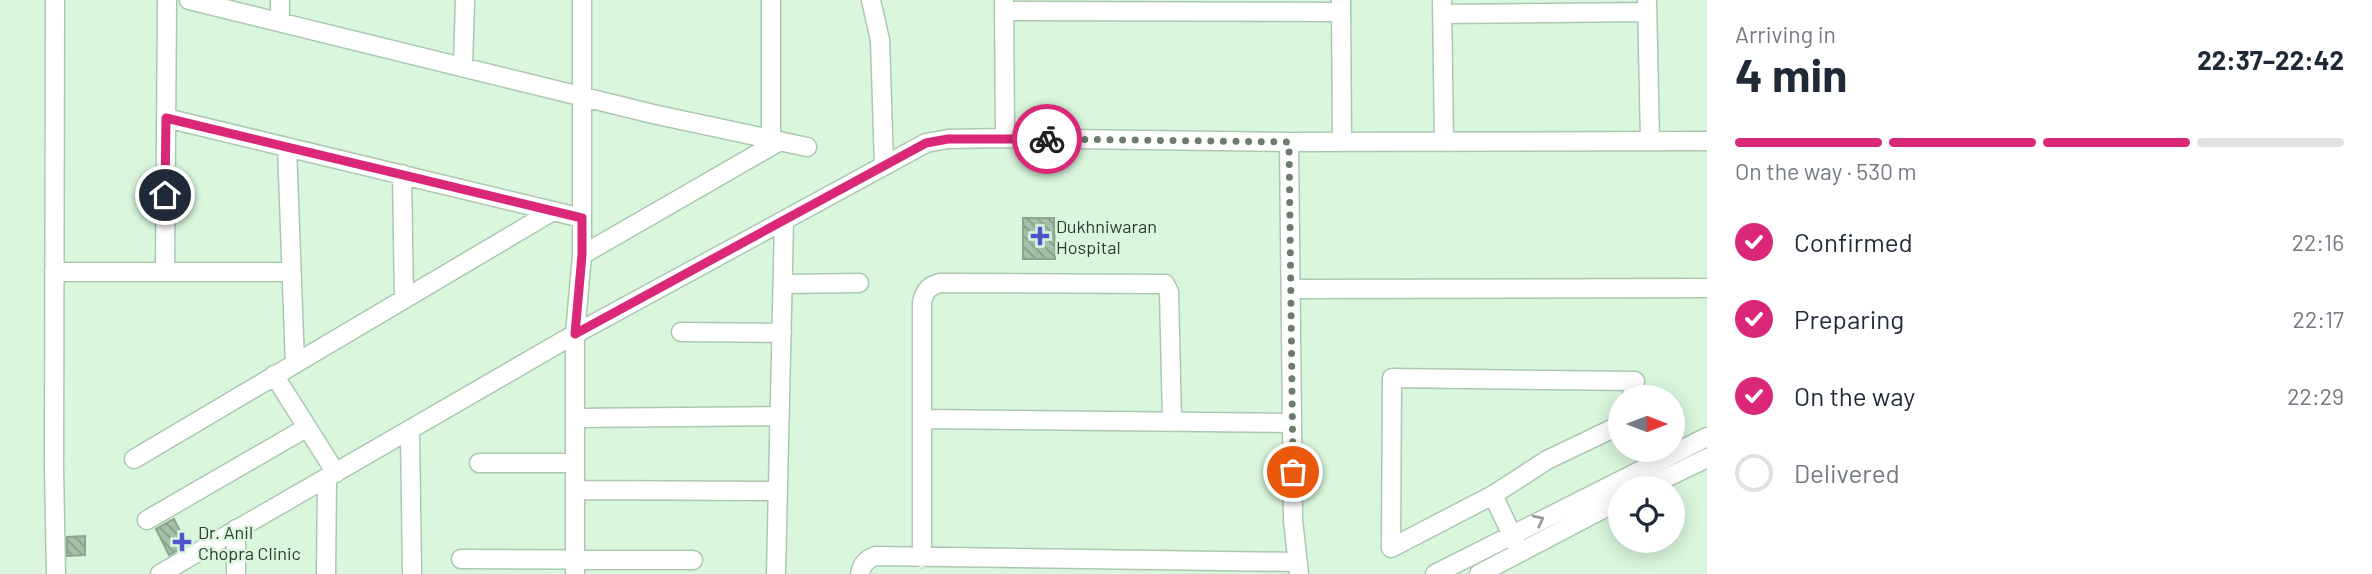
<!DOCTYPE html>
<meta charset="utf-8">
<style>
body{margin:0;font-family:Barlow,sans-serif;background:#f2f2f3;color:#1f2937;height:100vh;display:flex;flex-direction:column;font-size:26px;white-space:nowrap}
*{box-sizing:border-box;margin:0}
p{font-size:23px;color:#747a83}
.icon{flex:none;width:38px;height:38px;fill:none;stroke:currentColor;stroke-width:2;stroke-linecap:round;stroke-linejoin:round}
.map{position:relative;flex:1;overflow:hidden}
.panel{display:flex;flex-direction:column;background:#fff;width:665px}
.panel>*{flex:none}
.needle{width:46px;rotate:90deg}
.controls{position:absolute;left:1608px;top:385px;display:grid;gap:14px}
.controls a{display:grid;place-items:center;width:77px;height:77px;border-radius:50%;background:#fff;box-shadow:0 4px 18px #0003;font-size:35px}
.pin{position:absolute;display:grid;place-items:center;width:60px;height:60px;color:#fff;margin:-30px;border:4px solid #fff;border-radius:50%;box-shadow:0 2px 7px #0007}
.courier{position:absolute;display:grid;place-items:center;width:70px;height:70px;margin:-35px;border:5px solid #db2777;border-radius:50%;background:#fff;color:#222;box-shadow:0 2px 9px #0007}
.headline em{font-style:normal;font-weight:700}
.headline div{display:flex;flex-direction:column-reverse}
.headline{display:flex;align-items:center;justify-content:space-between;height:119px;padding:0 28px}
h1{font-size:46px;font-weight:700;line-height:52px}
.bar{display:grid;grid-template-columns:repeat(4,1fr);gap:10px 7px;align-content:center;height:84px;padding:0 28px}
.bar i{height:9px;border-radius:5px;background:#e0e1e3}
.bar .active{background:#db2777}
.bar p{grid-column:span 4}
ol{padding:0 28px;list-style:none}
li{display:flex;align-items:center;gap:21px;height:77px}
li p{margin-inline-start:auto}
li .icon{padding:7px;border-radius:50%;background:#db2777;color:#fff;stroke-width:4}
li:last-child{color:#747a83}
li i{width:38px;height:38px;border:4px solid #e0e1e3;border-radius:50%}
main{display:flex;flex:1;min-height:0}
.map>svg:first-child{display:block}
.building{fill:url(#building-back-hatch);stroke:#8ba58e;stroke-width:2}
.lines{fill:none;stroke-linecap:round;stroke-linejoin:round}
.minor-casing{stroke:#acc8af;stroke-width:21}
.minor{stroke:#fff;stroke-width:18}
.oneway{stroke:#989d98}
.done{stroke:#6c7d6d;stroke-width:7;stroke-dasharray:0 12.6}
.route{stroke:#db2777;stroke-width:9}
.poi-dot{fill:#5254cb;stroke:#daf7dd;stroke-width:2.5}
.labels{text-anchor:middle;dominant-baseline:central;stroke-width:5;stroke-linejoin:round;paint-order:stroke}
.poi-label{font-size:18px;fill:#303b31;stroke:#daf7dd;text-anchor:start}
</style>
<main>
<div class="map">
<svg width="1707" height="574" viewBox="0 0 1707 574">
<defs>
<pattern id="building-back-hatch" width="6" height="6" patternUnits="userSpaceOnUse" patternTransform="scale(1.75)"><rect width="6" height="6" fill="#a5c0a8"/><path d="M-1 5l2 2M0 0l6 6M5-1l2 2" fill="none" stroke="#879d89"/></pattern>
</defs>
<rect width="100%" height="100%" fill="#daf7dd"/>
<path class="building" d="M 1023,218 L 1054,218 L 1055,259 L 1023,259 Z
M 174,519 L 187,545 L 169,555 L 156,529 Z
M 85,536 L 85,555 L 67,556 L 67,537 Z"/>
<g class="lines">
<g class="minor-casing">
<path id="minor" d="M 55,0 L 54,468 L 56,574
M 189,0 L 653,114 L 807,147
M 280,0 L 280,22
M 871,0 L 880,40 L 884,166
M 1341,0 L 1342,142
M 1442,0 L 1444,142
M 1647,0 L 1650,141
M 1004,2 L 1005,138
M 1004,11 L 1341,12
M 1442,14 L 1647,12
M 463,67 L 465,0
M 166,118 L 582,218
M 771,139 L 771,0
M 1289,142 L 1293,520 L 1299,574
M 287,147 L 295,364
M 402,174 L 404,299
M 582,255 L 780,141
M 54,272 L 291,272
M 165,272 L 167,0
M 783,284 L 859,283
M 1291,289 L 1707,288
M 681,332 L 782,333
M 274,375 L 336,473
M 575,418 L 780,416
M 923,419 L 1292,423
M 410,431 L 412,574
M 134,459 L 553,211
M 479,463 L 575,463
M 1645,488 L 1707,458
M 575,490 L 778,491
M 1493,495 L 1391,548 L 1392,378 L 1635,381 L 1632,397
M 147,520 L 306,428
M 1520,552 L 1493,495 L 1547,460 L 1620,425
M 922,558 L 922,302 C 925,290 929,286 940,283 L 1165,284 L 1169,292 L 1172,420
M 461,559 L 693,560
M 160,574 L 575,334 L 926,143 L 948,139 L 1005,138 L 1289,142 L 1707,141
M 236,574 L 236,529
M 326,574 L 327,479
M 575,574 L 575,334 L 582,255 L 582,0
M 776,574 L 784,221
M 860,574 C 862,564 866,560 875,556 L 1298,562
M 1435,574 L 1707,437
M 1479,574 L 1620,500"/>
</g>
<use href="#minor" class="minor"/>
</g>
<defs><path id="oneway-chevron" d="M-2-3.5L2.5 0L-2 3.5" fill="none" stroke-width="1.6" stroke-linecap="round" stroke-linejoin="round" transform="scale(1.75)"/></defs>
<use class="oneway" href="#oneway-chevron" transform="translate(1539 520) rotate(-27)"/>
<g class="lines">
<path class="done" d="M 1047,139 L 1289,142 L 1293,472"/>
<path class="route" d="M 165,195 L 166,118 L 582,218 L 582,255 L 575,334 L 926,143 L 948,139 L 1047,139"/>
</g>
<g class="poi-dot">
<path d="M1036.5 225.5h7v7h7v7h-7v7h-7v-7h-7v-7h7z"/>
<path d="M178.5 531.5h7v7h7v7h-7v7h-7v-7h-7v-7h7z"/>
</g>
<g class="labels">
<g class="poi-label">
<text x="1056" y="226">Dukhniwaran<tspan x="1056" dy="21">Hospital</tspan></text>
<text x="198" y="532">Dr. Anil<tspan x="198" dy="21">Chopra Clinic</tspan></text>
</g>
</g>
</svg>
<div class="controls">
<a><svg class="needle" viewBox="-14 -14 28 28"><path d="M0-13l5 13h-10z" fill="#e53935"/><path d="M0 13l5-13h-10z" fill="#747a83"/></svg></a>
<a><svg class="icon" aria-label="locate" viewBox="0 0 24 24"><circle cx="12" cy="12" r="6"/><path d="M12 2v4M12 18v4M2 12h4M18 12h4"/></svg></a>
</div>
<div class="pin" style="left:1293px;top:472px;background:#ea580c"><svg class="icon" aria-label="bag" viewBox="0 0 24 24"><path d="M5 8h14l-1 12H6zM9 8a3 3 0 0 1 6 0"/></svg></div>
<div class="pin" style="left:165px;top:195px;background:#1f2937"><svg class="icon" aria-label="home" viewBox="0 0 24 24"><path d="M3 11l9-7 9 7M6 9v11h12V9"/></svg></div>
<div class="courier" style="left:1047px;top:139px"><svg class="icon" aria-label="bike" viewBox="0 0 24 24"><circle cx="6" cy="16" r="4"/><circle cx="18" cy="16" r="4"/><path d="M6 16l4-8h5l3 8M10 8l3 8H6M13 5h3"/></svg></div>
</div>
<section class="panel">
<div class="headline"><div><h1>4 min</h1><p>Arriving in</p></div><em>22:37–22:42</em></div>
<div class="bar"><i class="active"></i><i class="active"></i><i class="active"></i><i></i><p>On the way · 530 m</p></div>
<ol>
<li><svg class="icon" aria-label="check" viewBox="0 0 24 24"><path d="M5 12l5 5 9-10"/></svg>Confirmed<p>22:16</p></li>
<li><svg class="icon" aria-label="check" viewBox="0 0 24 24"><path d="M5 12l5 5 9-10"/></svg>Preparing<p>22:17</p></li>
<li><svg class="icon" aria-label="check" viewBox="0 0 24 24"><path d="M5 12l5 5 9-10"/></svg>On the way<p>22:29</p></li>
<li><i></i>Delivered</li>
</ol>
</section>
</main>
